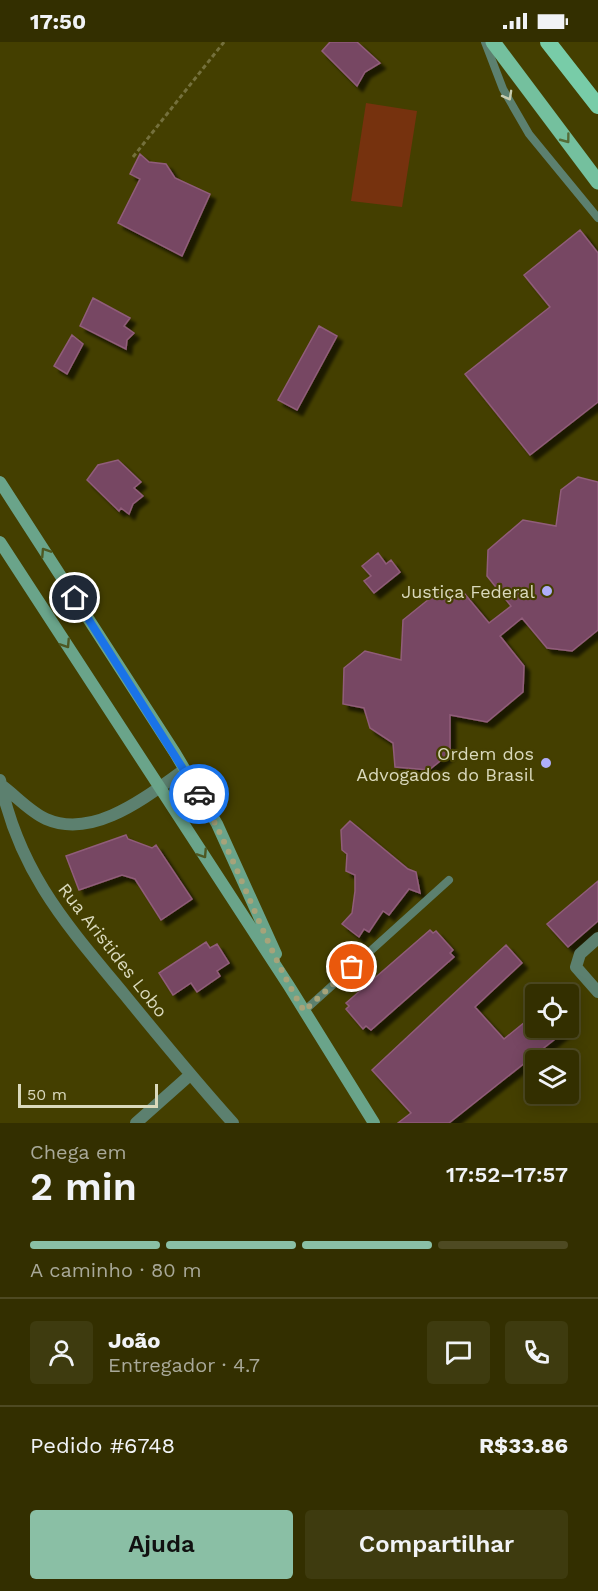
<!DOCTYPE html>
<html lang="pt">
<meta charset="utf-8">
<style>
body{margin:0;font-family:"Work Sans",sans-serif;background:#3e3b0f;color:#f1f3f6;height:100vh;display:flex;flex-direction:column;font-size:22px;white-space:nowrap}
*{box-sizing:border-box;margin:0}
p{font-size:20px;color:#a9a999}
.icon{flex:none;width:33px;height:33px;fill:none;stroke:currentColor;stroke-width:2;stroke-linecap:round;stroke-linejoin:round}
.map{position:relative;height:1081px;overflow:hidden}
.panel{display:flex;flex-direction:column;background:#332f00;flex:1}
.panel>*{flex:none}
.controls{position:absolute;left:525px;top:942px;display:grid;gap:12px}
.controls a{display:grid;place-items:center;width:54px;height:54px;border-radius:6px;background:#332f00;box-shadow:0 3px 15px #0003,0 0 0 2px #4e4a22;font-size:30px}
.scale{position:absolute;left:18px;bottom:15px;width:140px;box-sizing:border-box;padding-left:6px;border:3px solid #dad9bc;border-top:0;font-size:16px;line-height:21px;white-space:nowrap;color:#dad9bc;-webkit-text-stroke:4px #443f00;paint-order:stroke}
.pin{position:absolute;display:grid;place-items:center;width:51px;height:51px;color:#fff;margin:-26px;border:3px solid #fff;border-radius:50%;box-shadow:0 2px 6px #0007}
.courier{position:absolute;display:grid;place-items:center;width:60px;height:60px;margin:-30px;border:4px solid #1a73e8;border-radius:50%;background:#fff;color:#222;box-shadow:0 2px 8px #0007}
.head em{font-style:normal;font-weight:600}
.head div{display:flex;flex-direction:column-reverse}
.head{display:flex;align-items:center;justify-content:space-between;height:102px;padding:0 30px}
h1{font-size:39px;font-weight:600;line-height:45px}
.bar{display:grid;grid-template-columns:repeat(4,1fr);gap:9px 6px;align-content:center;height:72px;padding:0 30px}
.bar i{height:8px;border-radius:4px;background:#4e4a22}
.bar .on{background:#8abfa5}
.bar p{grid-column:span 4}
.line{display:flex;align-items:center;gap:15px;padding:0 30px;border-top:2px solid #4e4a22}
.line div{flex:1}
.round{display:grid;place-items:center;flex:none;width:63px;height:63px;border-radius:6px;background:#3e3b0f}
.cta{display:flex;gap:12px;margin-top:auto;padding:12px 30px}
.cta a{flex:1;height:69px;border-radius:6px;background:#8abfa5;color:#111;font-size:24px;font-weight:600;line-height:69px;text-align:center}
.cta a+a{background:#3e3b0f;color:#f1f3f6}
.status{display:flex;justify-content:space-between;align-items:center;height:42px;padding:0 30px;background:#332f00;direction:ltr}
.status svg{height:16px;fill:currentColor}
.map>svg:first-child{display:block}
.green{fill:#76320e}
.building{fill:#774663;stroke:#905d7a;stroke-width:1.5;filter:url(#shadow)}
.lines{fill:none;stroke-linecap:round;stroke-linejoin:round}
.path{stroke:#74703c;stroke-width:3;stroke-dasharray:4.5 3;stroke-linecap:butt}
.service{stroke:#5c806f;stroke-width:8}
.minor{stroke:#5c806f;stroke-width:12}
.secondary{stroke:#6aa48a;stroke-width:12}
.primary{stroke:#74c09e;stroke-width:15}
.trunk{stroke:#78cca8;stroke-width:16}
.oneway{stroke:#c7ccb0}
.oneway2{stroke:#556c37}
.oneway3{stroke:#4e5822}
.done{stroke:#a6a37a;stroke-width:6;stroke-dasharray:0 10.8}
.route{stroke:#1a73e8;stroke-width:8}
.poi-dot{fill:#afaefa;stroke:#443f00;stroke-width:2}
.labels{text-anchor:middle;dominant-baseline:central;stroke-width:4.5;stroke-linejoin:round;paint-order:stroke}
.poi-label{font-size:18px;fill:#dad9bc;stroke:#443f00;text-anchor:end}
.street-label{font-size:18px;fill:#dad9bc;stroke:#443f00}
</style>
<div class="status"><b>17:50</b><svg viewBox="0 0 49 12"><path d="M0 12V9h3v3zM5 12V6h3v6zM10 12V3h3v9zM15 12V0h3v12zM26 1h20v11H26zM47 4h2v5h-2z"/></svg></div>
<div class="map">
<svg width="598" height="1081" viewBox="0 0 598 1081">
<defs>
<filter id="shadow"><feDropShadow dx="5.5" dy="5.5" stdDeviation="1.5" flood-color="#0009"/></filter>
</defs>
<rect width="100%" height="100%" fill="#443f00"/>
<path class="green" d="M 366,61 L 417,69 L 402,165 L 351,159 Z"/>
<path class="building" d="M 330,0 L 357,0 L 380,21 L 365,30 L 357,44 L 322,9 Z
M 140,112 L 149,120 L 166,122 L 175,136 L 210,152 L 182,214 L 118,181 L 140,137 L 130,132 Z
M 580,188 L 598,211 L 598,360 L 530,413 L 465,332 L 550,265 L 524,233 Z
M 93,256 L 130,276 L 124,284 L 134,291 L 127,298 L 126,307 L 80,284 Z
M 319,284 L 337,294 L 297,368 L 278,358 Z
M 72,293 L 83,302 L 67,332 L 54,324 Z
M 118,418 L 141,440 L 134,446 L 143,454 L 133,462 L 129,472 L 121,466 L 119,469 L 87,438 L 98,423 Z
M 578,435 L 598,440 L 598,588 L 572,609 L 547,606 L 522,576 L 500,594 L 524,624 L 523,650 L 487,680 L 450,673 L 450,711 L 429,728 L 395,725 L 393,701 L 370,686 L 364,666 L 343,662 L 344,626 L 365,609 L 401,618 L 403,578 L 439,549 L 464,551 L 489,581 L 511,564 L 487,534 L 488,508 L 523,478 L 556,484 L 561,448 Z
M 378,511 L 386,522 L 391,518 L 400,530 L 374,551 L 364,539 L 371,534 L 362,524 Z
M 350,779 L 408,827 L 416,830 L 420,851 L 409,847 L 389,873 L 383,869 L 369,890 L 364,887 L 359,895 L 342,882 L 352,871 L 355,849 L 355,833 L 346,829 L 347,812 L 342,808 L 341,788 Z
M 126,793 L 128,797 L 152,806 L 156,803 L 192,857 L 161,878 L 135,837 L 122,833 L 79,848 L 66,814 Z
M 598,839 L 598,879 L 568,905 L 547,882 Z
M 430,888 L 433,891 L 436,889 L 453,908 L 450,911 L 454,915 L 371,988 L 366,984 L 363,987 L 346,967 L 349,964 L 346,961 Z
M 206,900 L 210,906 L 217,902 L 229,921 L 217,929 L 220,934 L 197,950 L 191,941 L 173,953 L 159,931 Z
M 506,903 L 522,921 L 475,965 L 504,997 L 536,971 L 536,986 L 569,986 L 449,1081 L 398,1081 L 411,1071 L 372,1028 Z"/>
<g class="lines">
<path class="path" d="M 133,115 L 224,0"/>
<path class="service" d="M 485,0 L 503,47 L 529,92 L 598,176
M 304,969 L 449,838"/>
<path class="minor" d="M 0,738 C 19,830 66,882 124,952 C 160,996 195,1039 233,1081
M 1,743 C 15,753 30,770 46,777 C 94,798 147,754 184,728
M 598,896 L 580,912 L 576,925 L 598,950
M 136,1081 L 190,1033"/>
<path class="secondary" d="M 0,440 L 175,711 L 217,782 L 276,912
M 0,500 L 289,944 L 374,1081"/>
<path class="primary" d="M 493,0 L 598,140"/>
<path class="trunk" d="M 548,0 L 598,64"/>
</g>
<defs><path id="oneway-chevron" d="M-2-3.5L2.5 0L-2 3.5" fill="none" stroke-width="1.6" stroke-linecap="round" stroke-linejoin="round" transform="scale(1.5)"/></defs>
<use class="oneway" href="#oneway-chevron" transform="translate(508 54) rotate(61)"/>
<use class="oneway2" href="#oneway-chevron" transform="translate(566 97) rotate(53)"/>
<g class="oneway3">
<use href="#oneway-chevron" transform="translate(45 510) rotate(-123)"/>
<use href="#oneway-chevron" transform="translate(66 602) rotate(57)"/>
<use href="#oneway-chevron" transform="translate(203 812) rotate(57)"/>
</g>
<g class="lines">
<path class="done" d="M 199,752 C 240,822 262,900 304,969 L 352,925"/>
<path class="route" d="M 75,556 L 199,752"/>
</g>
<g class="poi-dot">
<circle cx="547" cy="549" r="6"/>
<circle cx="546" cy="721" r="6"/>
</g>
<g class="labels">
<g class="poi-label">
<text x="535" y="549">Justiça Federal</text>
<text x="534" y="711">Ordem dos<tspan x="534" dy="21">Advogados do Brasil</tspan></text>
</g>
<g class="street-label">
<text transform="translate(113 908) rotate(52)">Rua Aristides Lobo</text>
</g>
</g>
</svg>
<div class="controls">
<a><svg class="icon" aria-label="locate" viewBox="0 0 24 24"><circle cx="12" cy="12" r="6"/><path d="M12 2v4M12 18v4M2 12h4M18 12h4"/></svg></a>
<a><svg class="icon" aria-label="layers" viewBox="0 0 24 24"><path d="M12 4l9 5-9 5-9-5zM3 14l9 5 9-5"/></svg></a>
</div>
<div class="scale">50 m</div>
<div class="pin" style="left:352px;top:925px;background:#ea580c"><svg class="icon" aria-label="bag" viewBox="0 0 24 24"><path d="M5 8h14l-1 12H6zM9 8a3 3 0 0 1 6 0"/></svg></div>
<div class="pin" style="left:75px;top:556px;background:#1f2937"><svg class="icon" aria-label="home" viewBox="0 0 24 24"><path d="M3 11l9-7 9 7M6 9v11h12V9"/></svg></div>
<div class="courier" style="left:199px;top:752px"><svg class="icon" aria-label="car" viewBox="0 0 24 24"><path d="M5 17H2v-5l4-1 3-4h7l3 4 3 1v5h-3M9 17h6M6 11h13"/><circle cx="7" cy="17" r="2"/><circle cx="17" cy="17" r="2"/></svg></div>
</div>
<section class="panel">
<div class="head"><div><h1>2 min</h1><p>Chega em</p></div><em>17:52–17:57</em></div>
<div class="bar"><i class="on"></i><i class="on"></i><i class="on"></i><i></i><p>A caminho · 80 m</p></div>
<div class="line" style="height:108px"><a class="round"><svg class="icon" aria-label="person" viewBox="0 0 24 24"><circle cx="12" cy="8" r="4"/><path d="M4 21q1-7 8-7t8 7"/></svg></a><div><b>João</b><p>Entregador · 4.7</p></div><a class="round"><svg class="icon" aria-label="chat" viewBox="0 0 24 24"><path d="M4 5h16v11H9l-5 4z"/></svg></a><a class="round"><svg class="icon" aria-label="phone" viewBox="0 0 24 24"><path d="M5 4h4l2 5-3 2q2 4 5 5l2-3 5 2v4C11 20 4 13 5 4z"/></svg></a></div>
<div class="line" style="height:78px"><div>Pedido #6748</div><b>R$33.86</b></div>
<div class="cta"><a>Ajuda</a><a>Compartilhar</a></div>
</section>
